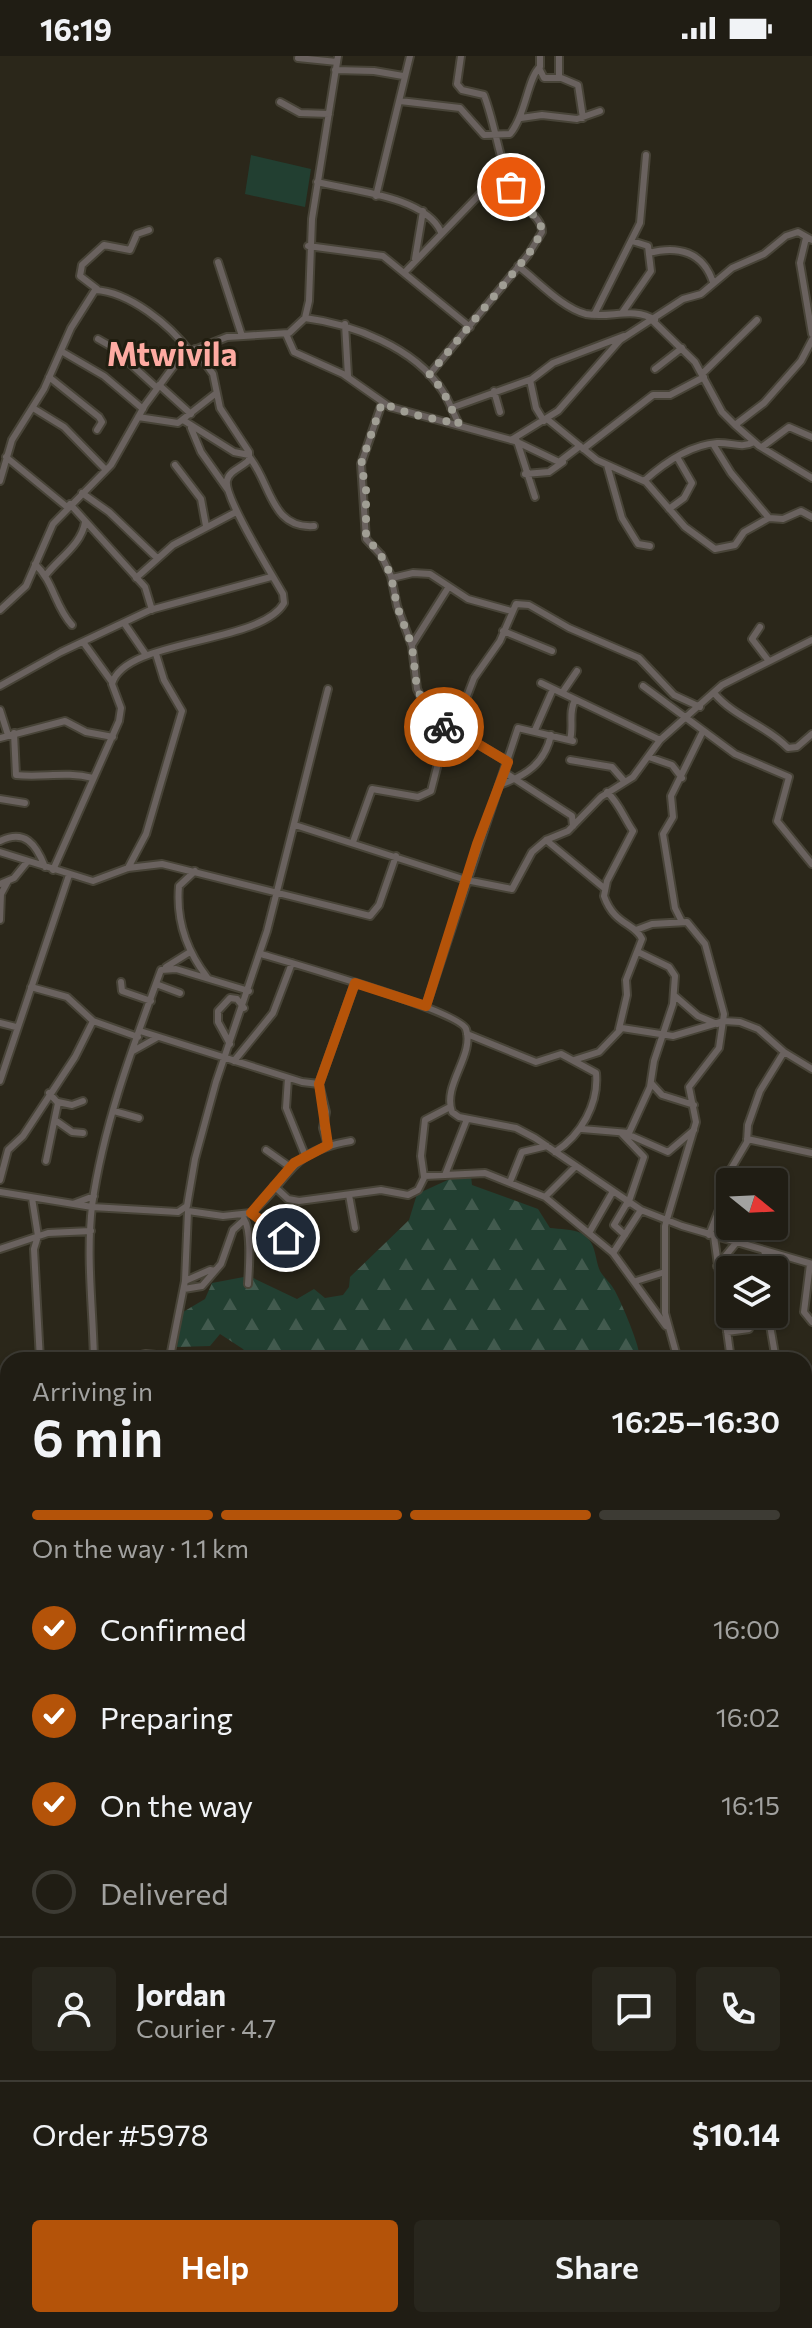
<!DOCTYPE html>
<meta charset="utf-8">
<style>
body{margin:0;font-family:Commissioner,sans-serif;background:#28261d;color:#f1f3f6;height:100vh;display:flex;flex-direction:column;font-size:30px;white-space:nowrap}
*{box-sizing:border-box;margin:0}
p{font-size:26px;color:#a2a2a0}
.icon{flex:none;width:44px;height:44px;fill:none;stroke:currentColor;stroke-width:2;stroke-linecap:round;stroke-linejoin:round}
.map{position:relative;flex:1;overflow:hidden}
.side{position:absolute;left:0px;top:1296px;width:812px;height:976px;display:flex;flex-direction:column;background:#201d14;border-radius:24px 24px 0 0;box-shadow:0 2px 6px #0004,0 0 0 2px #3d3b34}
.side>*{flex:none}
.needle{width:52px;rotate:108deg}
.tools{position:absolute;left:716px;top:1112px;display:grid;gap:16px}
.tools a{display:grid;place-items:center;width:72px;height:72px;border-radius:8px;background:#201d14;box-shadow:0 2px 6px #0004,0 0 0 2px #3d3b34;font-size:40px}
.pin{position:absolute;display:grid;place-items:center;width:68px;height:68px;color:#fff;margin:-34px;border:4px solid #fff;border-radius:50%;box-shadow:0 2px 8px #0007}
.courier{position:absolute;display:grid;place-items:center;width:80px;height:80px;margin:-40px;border:6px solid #b45309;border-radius:50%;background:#fff;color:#222;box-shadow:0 2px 10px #0007}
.head em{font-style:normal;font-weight:600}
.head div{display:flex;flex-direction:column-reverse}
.head{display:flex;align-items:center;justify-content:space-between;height:136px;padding:0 32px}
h1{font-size:52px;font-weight:600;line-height:60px}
.bar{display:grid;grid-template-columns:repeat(4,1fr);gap:12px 8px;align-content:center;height:96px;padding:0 32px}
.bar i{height:10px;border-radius:6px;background:#3d3b34}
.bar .selected{background:#b45309}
.bar p{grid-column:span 4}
.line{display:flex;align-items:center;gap:20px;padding:0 32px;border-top:2px solid #3d3b34}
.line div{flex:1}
.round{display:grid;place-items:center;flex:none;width:84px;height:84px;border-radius:8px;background:#28261d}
ol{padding:0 32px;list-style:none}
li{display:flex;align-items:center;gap:24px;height:88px}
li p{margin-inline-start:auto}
li .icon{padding:8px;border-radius:50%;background:#b45309;color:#fff;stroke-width:4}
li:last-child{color:#a2a2a0}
li i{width:44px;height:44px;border:4px solid #3d3b34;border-radius:50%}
.action{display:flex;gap:16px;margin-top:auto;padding:16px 32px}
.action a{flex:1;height:92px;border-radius:8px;background:#b45309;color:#fff;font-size:32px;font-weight:600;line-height:92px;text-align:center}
.action a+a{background:#28261d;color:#f1f3f6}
.status{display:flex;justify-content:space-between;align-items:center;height:56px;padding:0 40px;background:#201d14;direction:ltr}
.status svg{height:22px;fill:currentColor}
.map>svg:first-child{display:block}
.forest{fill:url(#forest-firs)}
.cemetery{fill:url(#cemetery-stones)}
.park{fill:#223f31}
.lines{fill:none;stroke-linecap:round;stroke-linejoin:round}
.minor-casing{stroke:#484438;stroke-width:10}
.highway-casing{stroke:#484438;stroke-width:14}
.minor{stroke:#6a625f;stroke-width:6}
.highway{stroke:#c7b3ad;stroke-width:10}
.done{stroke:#a09e94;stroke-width:8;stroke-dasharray:0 14.4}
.route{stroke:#b45309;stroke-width:10}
.labels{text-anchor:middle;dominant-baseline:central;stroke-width:6;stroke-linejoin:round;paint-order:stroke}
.district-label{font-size:32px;font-weight:bold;fill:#feaba2;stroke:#211e10}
</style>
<div class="status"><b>16:19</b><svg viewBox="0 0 49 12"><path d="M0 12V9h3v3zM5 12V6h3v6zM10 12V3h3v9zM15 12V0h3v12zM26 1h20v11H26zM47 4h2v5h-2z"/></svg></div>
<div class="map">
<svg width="812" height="2272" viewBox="0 0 812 2272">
<defs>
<pattern id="forest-firs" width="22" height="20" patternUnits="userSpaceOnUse" patternTransform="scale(2)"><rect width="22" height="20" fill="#223f31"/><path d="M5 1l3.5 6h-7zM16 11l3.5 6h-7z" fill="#425a4e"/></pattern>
<pattern id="cemetery-stones" width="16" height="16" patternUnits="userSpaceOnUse" patternTransform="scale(2)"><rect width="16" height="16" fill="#223f31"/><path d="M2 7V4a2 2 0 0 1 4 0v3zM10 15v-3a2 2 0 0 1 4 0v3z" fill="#425a4e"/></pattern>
</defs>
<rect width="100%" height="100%" fill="#2b271a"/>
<path class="forest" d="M 471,1120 L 472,1129 L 538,1153 L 550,1172 C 559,1173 573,1173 581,1177 C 597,1186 594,1201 600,1215 C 604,1222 611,1227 615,1235 C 622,1248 641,1292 640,1304 L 251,1304 L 243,1293 L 220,1278 L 210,1290 L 177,1291 L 183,1256 L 205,1243 L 212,1227 L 249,1220 L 297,1243 L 314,1233 L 325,1242 L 343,1239 L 349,1231 L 350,1221 L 409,1164 L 417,1138 L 452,1122 Z"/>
<path class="cemetery" d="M 8,1344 L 8,1441 L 0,1441 L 0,1345 Z
M 0,1535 L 8,1564 L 8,1632 L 0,1648 Z"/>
<path class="park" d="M 251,99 L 311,113 L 305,151 L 245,138 Z"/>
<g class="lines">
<g class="minor-casing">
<path id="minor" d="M 559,0 L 559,21 L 578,29 L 583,62
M 298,2 L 337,6
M 539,12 L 544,22 L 560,22
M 335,14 L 374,15 L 403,20
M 400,45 L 460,52 L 484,79 L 510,78 C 526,58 528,21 540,11 L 540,0
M 280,46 L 300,57 L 329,58
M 521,62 L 542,59 L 577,63 L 600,55
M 317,126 C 352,135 425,140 441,176
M 376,140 L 410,0
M 806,182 L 800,207 L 812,278
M 308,190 L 383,200 L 470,271
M 649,197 C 678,189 703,196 713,226
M 415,203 L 423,155
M 218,206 L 242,280
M 518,210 C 538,225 562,252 586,258 C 610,263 633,250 655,264
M 404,217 L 506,111
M 97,233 L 80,220 L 82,209 L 104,189 L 130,194 L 137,178 L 149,174
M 622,257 L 651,215 L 648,190 L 632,185
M 594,259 L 640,167 L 646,99
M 305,262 C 352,268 414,291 442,334 C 449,344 453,357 459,368
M 653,265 L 695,306 L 722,356 L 735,369 L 759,390 L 812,422
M 345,268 L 348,320
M 286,278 L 294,296 L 343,318 L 390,351 L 515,385 L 559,406 L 580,390
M 98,283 L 112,291 L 157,332
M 61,295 L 104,320 L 143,353
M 655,313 L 682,292
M 702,318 L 757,264
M 429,319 L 528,199 L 542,176 C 542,160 520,151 513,136 C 499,106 496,70 484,39 L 462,34 L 457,28 L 461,0
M 49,321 L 99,361 L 102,366 L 97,374
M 530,324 L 536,352 L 544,365
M 159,329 L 191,358
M 494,335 L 500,356
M 382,347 L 361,408 L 366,483 L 381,499 L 391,520 L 397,550 L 412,590 L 417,633 L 434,668 L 450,672
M 33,352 L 64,371 L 106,414
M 451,352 L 532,323 L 553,307 L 624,280
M 138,361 L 178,367 L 215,338
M 547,363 L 597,404 L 646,426 L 685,471 L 715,493 L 735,489 L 744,476 L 769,462
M 183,364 L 234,396 L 249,399
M 735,369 L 764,347 L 801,305 L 812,284
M 191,372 L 201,396 L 228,434
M 511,384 L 558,355 L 620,284 L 683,243 L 701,238 L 732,212 L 764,198 L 786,180 L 798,176 L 812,184
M 517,385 L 535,441
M 713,388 L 731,417 L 769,462 L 783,463 L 801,455 L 812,461
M 762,391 L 789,371 L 812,381
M 583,393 L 653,339 L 670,339 L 704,321
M 6,401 L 67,451
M 250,402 C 271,428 271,473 314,470
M 175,409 L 201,443 L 206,470
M 607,409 L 622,462 L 638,488 L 650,490
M 525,418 L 549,416 L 563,406
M 0,425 L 12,384 L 44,333 L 71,272 L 95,234 C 130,236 170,269 190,296
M 644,425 C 664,407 690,389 717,387 C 731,386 741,393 754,386
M 82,437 L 109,456 L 157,502
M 70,448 L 145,531 L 152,554
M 669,453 L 684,442 L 692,427 L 677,401
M 35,508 C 54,526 55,551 72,569
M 46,519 C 59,502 82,488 85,466
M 136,522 L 173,489 L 236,456
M 392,522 L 413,517 L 430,518 L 468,543 L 511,555
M 0,554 L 26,530 L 53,468 L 111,409 L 145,349 L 176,307 L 187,297 L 227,281 L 289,277 L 305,262 L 309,245 L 312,163 L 338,0
M 124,567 L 146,599
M 760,571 L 752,583 L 768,604
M 503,575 L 552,595
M 83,586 L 112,626
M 412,589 L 448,532
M 541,627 L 660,684
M 0,630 L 61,596 L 150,554 L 271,521
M 643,630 L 735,698 L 789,721 L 777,765 L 812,808
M 562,637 L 577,615
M 714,637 C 735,662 766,669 788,692 L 797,691 L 812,678
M 0,654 L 8,679
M 535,674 L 553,633
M 14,677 L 16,719 C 43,722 65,715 93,722
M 447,677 L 478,688 L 508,706
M 0,682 L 65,665 L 86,676 L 113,681
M 570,684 C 574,669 568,657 575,644
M 649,701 L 672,709 L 682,722
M 570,704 L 612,711 L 625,726
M 504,716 L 572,760 L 573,770
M 499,729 C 526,720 545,707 551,679
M 607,736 C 619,747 624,762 633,775 L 607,825 L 604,840 C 614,869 635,867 642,883 L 626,924 L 627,939 L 619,973
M 0,743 L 25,747
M 295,769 L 466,824 L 512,833 L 532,796 L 546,784 L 568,775 L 601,741 L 633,721 L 660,684 L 722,629 L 812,584
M 546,784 L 604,832
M 0,785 C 25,773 36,788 45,811
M 353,786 L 372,733 L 418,741 L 431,735 L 445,680 L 461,656 L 474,622 L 500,585 L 516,548 L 529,549 L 569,572 L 639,602 L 674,639 L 700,651
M 0,796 L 93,825 L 128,812 L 162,808 L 370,860 L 379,849 L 396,800
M 128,812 L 146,778 L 182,655 L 164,624 L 156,598
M 53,814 L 119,665 L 121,652 L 112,628 C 124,582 260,589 284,547 L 283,538 C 273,520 224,442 227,425 C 228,415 243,411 249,404 L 249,396 L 220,352 L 213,318 L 195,293
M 195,815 L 179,830 C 176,864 187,895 207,921
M 0,828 L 14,822 L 27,806
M 0,864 L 1,838 L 8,825
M 681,864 L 675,852 L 663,778 L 673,761 L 671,740 L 703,675
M 636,874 L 652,868 L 687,866 L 705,888 L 724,958 L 719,992 L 689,1031 L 696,1066 L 665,1170 L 665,1257 L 678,1304
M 261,898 C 288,906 460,955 466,973 C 475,999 442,1029 452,1056 L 459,1061 L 516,1072 L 535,1082 L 641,1154 L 682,1170 L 812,1208
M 166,911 L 190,896
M 121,926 L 122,935 L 151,945
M 156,928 L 180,937
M 31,931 L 67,941 L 93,965 L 138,981
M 675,940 L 698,960 L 717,968
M 426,950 L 518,672 L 573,685
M 0,967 L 16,971
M 140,975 L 302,1026 L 319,1028 L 355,927
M 467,978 L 536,1006 L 561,998 L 596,1017 C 599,1048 581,1079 555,1096
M 230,988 L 218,966 L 218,955 L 230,942 L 237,943 L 244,952
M 133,995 L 158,981
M 574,1004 L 599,996 L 622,972 L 673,980 L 724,965 L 740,966 L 758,973 L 784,996 L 812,1013
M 234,1005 L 273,957 L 292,907
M 288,1022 L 286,1052 L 305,1099
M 0,1025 L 69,819
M 651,1027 L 662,1039 L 694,1049
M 319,1028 L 326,1056 L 323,1072 L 328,1089
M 58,1046 L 72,1049 L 83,1045
M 114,1055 L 139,1062
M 55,1064 L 72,1076 L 83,1077
M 582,1073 L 629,1077 L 650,1031 L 654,1005 L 673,948 L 675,920 L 669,911 L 638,896
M 622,1078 L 644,1101 L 628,1148
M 627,1078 L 668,1096 L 694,1074
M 747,1083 L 812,1097
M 266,1094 L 290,1111
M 46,1105 L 58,1047 L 49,1037
M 445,1119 L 467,1063
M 424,1121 L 421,1100 L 425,1064 L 450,1051
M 0,1124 L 8,1094 L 23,1080 L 75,1001 L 93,965
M 510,1126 L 522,1096 L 547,1090
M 274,1130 L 288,1143 L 299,1145 L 381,1134 L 408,1139 L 418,1134 L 425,1120 L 485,1117 L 545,1141 L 575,1111
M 0,1136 L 92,1151 L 178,1156 L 187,1150 L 195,1103 L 216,1026 L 267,875 L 328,633
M 349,1139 L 355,1172
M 545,1141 L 613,1197 L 666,1270
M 32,1142 L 38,1180 L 34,1193 L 40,1304
M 73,1148 L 94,1140
M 188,1155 L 223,1160 L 251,1157 C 293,1121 286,1096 351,1085
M 251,1157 L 288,1184 L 292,1194
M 244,1163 C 252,1176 249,1211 248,1228
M 589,1177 L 612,1137
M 625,1179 L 614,1169 L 627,1147
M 709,1179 L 724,1141 L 725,1123 L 747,1086 L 748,1069 L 760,1035 L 784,996
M 714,1180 L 731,1304
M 738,1187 L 741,1170
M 0,1193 L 48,1177 L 91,1175
M 764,1195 L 771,1214
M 613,1197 L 641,1154
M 810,1208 L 804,1256 L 812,1266
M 717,1210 L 736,1187
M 185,1225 L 210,1214 L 215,1215
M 636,1225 L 665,1216
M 184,1233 L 202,1230 L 221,1208 L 233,1174 L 244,1164
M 768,1258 L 776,1304
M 727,1276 L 749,1273
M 94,1304 C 93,1254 86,1200 92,1150 C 103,1070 133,990 161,914 L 176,913 L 249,935
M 119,1304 L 146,1298 L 166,1300 L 171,1296 L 185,1225 L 188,1155
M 269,1304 L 270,1304
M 804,1329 L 812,1326
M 804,1410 L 812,1417
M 0,1451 L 8,1447
M 804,1476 L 812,1478
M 804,1502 L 812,1503
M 804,1669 L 812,1610
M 0,1686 L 8,1682
M 0,1734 L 8,1733
M 804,1792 L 812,1794
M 0,1793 L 8,1787
M 804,1813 L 812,1795
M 0,1848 L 8,1841
M 0,1910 L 8,1903
M 804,1941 L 812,1916
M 804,1961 L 812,1964
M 804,2117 L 812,2113
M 0,2217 L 8,2216
M 804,2220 L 812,2217
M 804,2249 L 812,2269
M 37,2264 L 40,2272
M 59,2264 L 62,2272
M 133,2264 L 137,2272
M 252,2264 L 264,2272
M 319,2264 L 324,2272
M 452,2264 L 453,2272
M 475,2264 L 478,2272
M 542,2264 L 543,2272
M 620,2264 L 623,2272
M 647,2264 L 651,2272
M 0,2265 L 8,2261
M 69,2272 L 78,2269
M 604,2272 L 616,2264
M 662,2272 L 679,2264"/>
</g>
<g class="highway-casing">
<path id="highway" d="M 0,1944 L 1,2142 L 8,2204
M 26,2264 L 29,2272"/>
</g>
<use href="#minor" class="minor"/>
<use href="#highway" class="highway"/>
</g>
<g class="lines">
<path class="done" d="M 444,671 L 434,668 L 417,633 L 412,590 L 397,550 L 391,520 L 384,504 L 366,480 L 366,433 L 361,408 L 382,347 L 411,358 L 459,368 L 442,333 L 429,319 L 528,199 L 542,176 C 542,161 518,148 511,131"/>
<path class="route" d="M 286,1182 L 251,1157 L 294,1107 L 328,1089 L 319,1028 L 355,927 L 426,950 L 477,788 L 508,706 L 478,688 L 447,677 L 450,672 L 444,671"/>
</g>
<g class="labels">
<g class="district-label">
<text x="172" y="297">Mtwivila</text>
</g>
</g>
</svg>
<div class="tools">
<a><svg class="needle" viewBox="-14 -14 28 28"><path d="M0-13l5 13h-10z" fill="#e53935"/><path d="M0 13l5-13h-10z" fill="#a2a2a0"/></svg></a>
<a><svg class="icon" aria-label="layers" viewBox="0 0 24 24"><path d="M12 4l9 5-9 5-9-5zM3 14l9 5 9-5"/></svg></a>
</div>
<div class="pin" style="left:511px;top:131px;background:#ea580c"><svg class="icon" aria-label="bag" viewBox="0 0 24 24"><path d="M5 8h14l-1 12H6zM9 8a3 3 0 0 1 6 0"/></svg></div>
<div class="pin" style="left:286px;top:1182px;background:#1f2937"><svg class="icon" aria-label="home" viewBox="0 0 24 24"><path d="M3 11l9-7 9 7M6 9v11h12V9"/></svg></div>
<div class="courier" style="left:444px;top:671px"><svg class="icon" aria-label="bike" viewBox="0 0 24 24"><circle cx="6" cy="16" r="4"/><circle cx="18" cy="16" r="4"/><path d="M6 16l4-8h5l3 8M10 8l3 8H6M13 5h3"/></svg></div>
<section class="side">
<div class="head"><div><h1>6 min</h1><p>Arriving in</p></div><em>16:25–16:30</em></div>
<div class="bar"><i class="selected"></i><i class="selected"></i><i class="selected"></i><i></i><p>On the way · 1.1 km</p></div>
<ol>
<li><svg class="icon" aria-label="check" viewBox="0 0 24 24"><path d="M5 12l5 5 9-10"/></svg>Confirmed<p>16:00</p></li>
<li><svg class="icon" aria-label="check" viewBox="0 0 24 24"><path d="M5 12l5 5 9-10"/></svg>Preparing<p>16:02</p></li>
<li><svg class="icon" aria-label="check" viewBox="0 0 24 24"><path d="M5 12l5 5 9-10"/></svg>On the way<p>16:15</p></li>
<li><i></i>Delivered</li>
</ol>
<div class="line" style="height:144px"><a class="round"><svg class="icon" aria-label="person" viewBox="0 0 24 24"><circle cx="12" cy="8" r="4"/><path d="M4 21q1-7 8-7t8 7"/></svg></a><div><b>Jordan</b><p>Courier · 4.7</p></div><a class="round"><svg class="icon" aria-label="chat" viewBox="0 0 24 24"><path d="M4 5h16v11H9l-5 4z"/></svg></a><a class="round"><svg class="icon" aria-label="phone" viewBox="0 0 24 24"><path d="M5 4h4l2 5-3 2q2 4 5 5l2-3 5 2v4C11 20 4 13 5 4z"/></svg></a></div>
<div class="line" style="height:104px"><div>Order #5978</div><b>$10.14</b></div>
<div class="action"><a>Help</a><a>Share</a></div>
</section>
</div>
